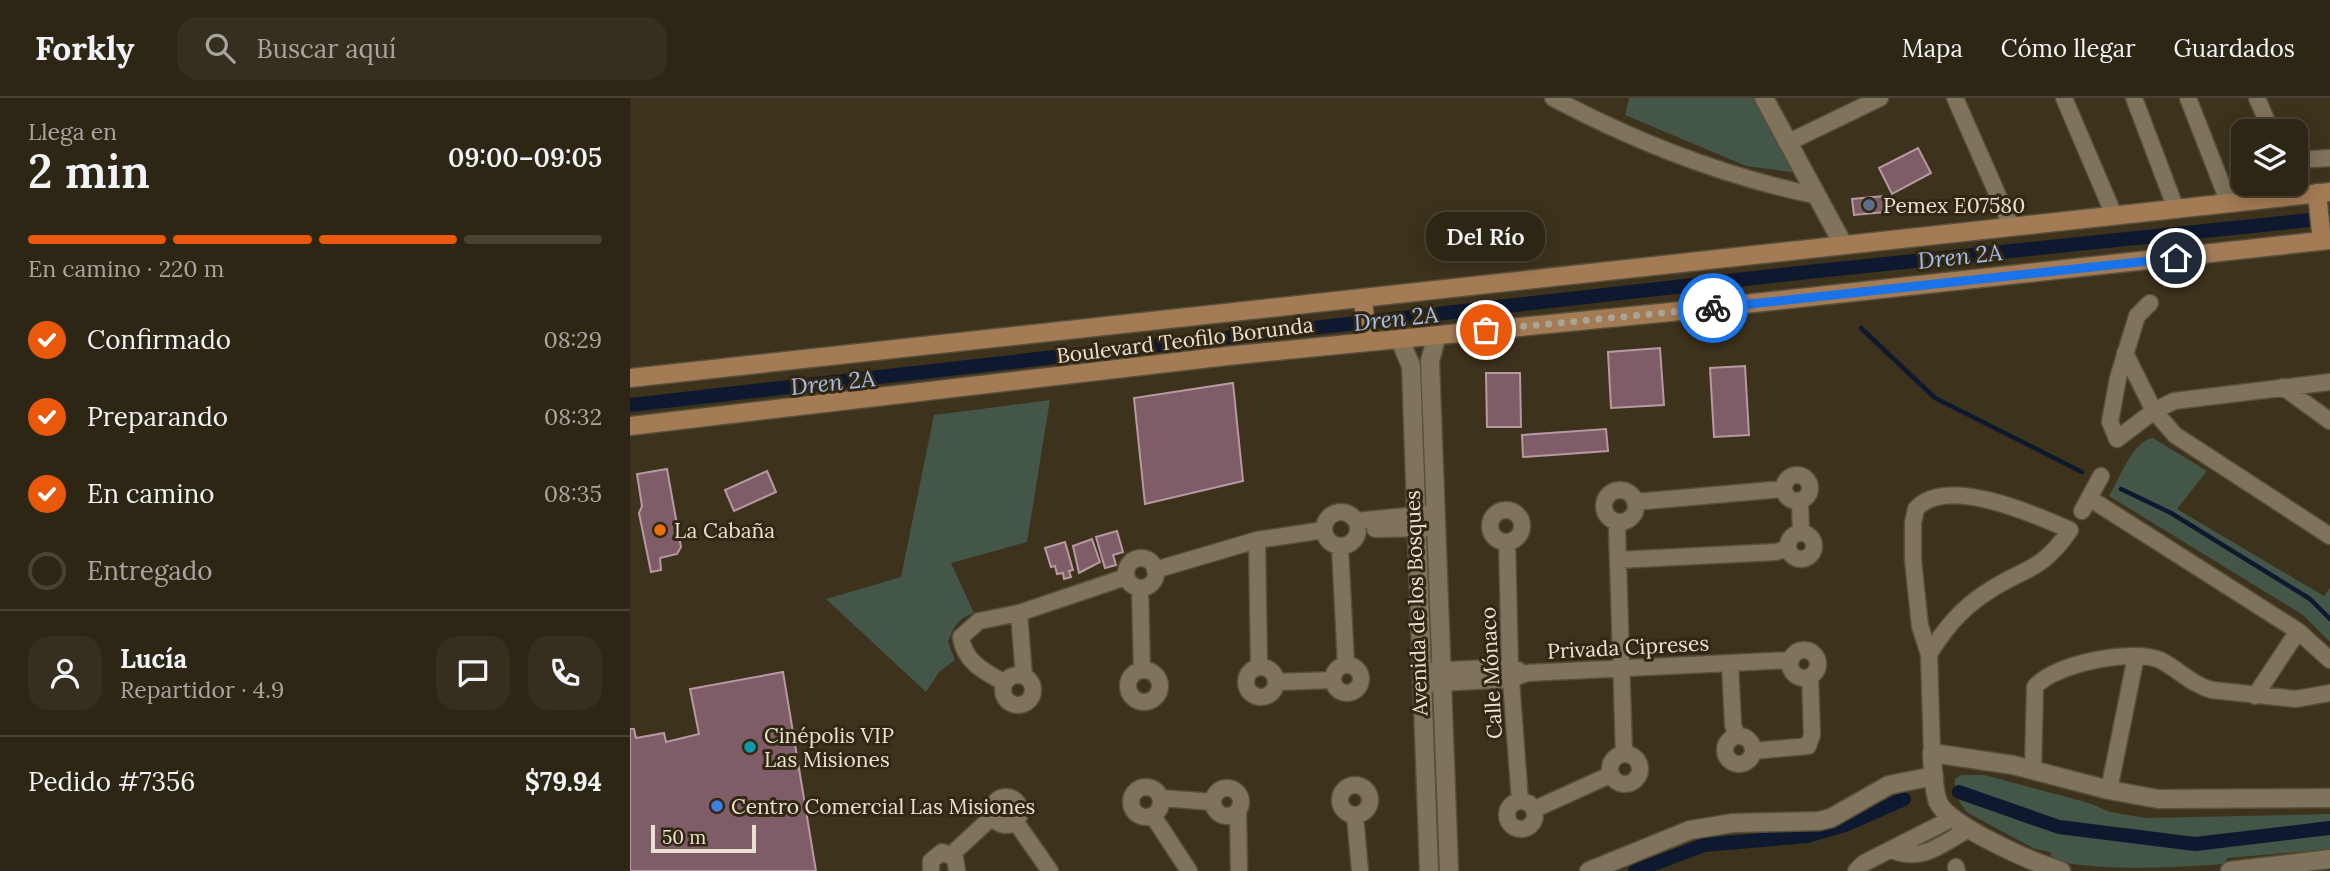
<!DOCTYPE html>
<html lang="es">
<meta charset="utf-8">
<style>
body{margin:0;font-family:Lora,serif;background:#362e1e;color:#f1f3f6;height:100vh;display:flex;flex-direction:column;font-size:26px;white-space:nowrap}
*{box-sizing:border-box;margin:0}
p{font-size:23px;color:#a7a5a0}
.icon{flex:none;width:38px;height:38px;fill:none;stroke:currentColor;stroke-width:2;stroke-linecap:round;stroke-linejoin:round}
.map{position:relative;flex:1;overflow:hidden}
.details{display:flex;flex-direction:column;background:#2e2615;width:630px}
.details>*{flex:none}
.fabs{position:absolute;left:1601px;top:21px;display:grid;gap:14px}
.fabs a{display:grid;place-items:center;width:77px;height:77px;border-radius:14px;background:#2e2615;box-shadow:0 4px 18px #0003,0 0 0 2px #494334;font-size:35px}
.scale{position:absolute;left:21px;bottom:18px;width:105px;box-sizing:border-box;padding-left:7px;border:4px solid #e8e1d4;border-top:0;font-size:19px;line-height:24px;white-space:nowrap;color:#e8e1d4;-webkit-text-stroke:5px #322812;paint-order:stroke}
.pin{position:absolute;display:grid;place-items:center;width:60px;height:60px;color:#fff;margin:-30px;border:4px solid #fff;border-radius:50%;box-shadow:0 2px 7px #0007}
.courier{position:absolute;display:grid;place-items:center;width:70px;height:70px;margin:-35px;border:5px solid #1a73e8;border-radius:50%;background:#fff;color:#222;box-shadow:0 2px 9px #0007}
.bubble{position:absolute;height:49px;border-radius:21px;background:#2e2615;box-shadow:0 4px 18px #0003,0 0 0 2px #494334;font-size:23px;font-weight:600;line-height:49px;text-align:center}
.overview em{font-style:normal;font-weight:600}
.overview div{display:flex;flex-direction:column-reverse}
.overview{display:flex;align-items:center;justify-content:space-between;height:119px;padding:0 28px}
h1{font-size:46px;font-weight:600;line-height:52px}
.bar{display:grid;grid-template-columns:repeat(4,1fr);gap:10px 7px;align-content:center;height:84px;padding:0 28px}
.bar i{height:9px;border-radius:5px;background:#494334}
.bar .on{background:#ea580c}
.bar p{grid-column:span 4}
.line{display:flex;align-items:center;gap:18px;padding:0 28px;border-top:2px solid #494334}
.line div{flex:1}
.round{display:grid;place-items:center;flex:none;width:74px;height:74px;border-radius:21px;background:#362e1e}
ol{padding:0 28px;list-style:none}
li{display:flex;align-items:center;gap:21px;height:77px}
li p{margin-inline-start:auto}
li .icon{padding:7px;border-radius:50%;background:#ea580c;color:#fff;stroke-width:4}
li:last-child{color:#a7a5a0}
li i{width:38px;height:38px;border:4px solid #494334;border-radius:50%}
header{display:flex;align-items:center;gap:42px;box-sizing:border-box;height:98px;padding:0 35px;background:#2e2615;border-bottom:2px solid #494334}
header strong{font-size:33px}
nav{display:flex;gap:38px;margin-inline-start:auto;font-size:24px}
.search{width:490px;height:63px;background:#362e1e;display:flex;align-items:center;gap:18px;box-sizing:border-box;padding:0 24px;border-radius:21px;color:#a7a5a0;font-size:26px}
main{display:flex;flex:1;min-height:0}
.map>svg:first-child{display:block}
.green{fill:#435648}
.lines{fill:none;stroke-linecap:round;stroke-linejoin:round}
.stream{stroke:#0e1930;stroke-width:4.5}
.canal{stroke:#0e1930;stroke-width:14}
.building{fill:#7e5c68;stroke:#b799a3;stroke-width:2}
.minor-casing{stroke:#574e3b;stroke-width:19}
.tertiary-casing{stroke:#574e3b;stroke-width:21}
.secondary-casing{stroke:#574e3b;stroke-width:21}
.minor{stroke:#7f735c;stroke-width:16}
.tertiary{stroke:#7f735c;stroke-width:18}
.secondary{stroke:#a37b55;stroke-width:18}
.done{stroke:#aca494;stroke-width:7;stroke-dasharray:0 12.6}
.route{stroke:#1a73e8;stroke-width:9}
.service-dot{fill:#5c6f8a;stroke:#322812;stroke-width:2.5}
.food-dot{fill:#e8710a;stroke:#322812;stroke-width:2.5}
.culture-dot{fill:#0f9aa8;stroke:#322812;stroke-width:2.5}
.shop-dot{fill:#3f7fe0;stroke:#322812;stroke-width:2.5}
.labels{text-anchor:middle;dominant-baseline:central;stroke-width:6;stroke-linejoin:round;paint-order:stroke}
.poi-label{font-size:21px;fill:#e8e1d4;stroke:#322812;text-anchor:start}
.street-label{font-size:21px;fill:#e8e1d4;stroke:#322812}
.water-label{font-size:23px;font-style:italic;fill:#a5bef1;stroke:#322812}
</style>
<header>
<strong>Forkly</strong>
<div class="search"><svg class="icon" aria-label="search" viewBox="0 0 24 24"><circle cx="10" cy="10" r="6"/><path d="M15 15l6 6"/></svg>Buscar aquí</div>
<nav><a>Mapa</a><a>Cómo llegar</a><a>Guardados</a></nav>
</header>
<main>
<section class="details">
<div class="overview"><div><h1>2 min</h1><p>Llega en</p></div><em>09:00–09:05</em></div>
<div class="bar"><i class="on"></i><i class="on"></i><i class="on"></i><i></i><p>En camino · 220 m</p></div>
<ol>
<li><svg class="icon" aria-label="check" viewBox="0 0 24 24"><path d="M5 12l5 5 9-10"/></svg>Confirmado<p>08:29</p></li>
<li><svg class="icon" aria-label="check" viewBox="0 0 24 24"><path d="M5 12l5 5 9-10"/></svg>Preparando<p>08:32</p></li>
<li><svg class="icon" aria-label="check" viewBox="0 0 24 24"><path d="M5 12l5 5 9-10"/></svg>En camino<p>08:35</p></li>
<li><i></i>Entregado</li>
</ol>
<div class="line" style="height:126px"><a class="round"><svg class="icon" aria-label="person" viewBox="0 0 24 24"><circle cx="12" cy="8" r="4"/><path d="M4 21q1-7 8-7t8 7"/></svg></a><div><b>Lucía</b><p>Repartidor · 4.9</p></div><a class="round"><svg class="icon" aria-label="chat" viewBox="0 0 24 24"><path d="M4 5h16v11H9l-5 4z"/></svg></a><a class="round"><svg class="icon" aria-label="phone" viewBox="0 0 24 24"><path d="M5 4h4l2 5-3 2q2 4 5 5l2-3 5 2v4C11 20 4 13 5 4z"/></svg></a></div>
<div class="line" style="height:91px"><div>Pedido #7356</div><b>$79.94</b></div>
</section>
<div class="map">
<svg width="1700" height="773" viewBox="0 0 1700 773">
<rect width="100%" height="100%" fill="#3d321c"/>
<path class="green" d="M 999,0 L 1127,0 L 1169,75 L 1116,68 L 995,17 Z
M 420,302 L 397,444 L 321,465 L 344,515 C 328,520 324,529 318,544 L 325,562 L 310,573 L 296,594 L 196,501 L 271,479 L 304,317 Z
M 1523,340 L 1577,373 L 1547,411 L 1694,498 L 1700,490 L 1700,544 L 1673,517 L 1479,398 C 1489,382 1503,342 1523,340 Z
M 1331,677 L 1354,677 L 1459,705 L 1480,714 L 1516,720 L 1700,716 L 1700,751 L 1598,760 L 1594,766 C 1535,770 1480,773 1423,763 L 1420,754 L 1405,751 L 1338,715 C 1329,706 1324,694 1325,681 Z"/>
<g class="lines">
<path class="stream" d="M 1231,230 L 1305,300 L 1452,374
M 1491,391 L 1541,415 L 1680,501 L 1700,521"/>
<path class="canal" d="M 0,307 L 1178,174 L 1700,120
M 1329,694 L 1429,729 L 1565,746 L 1700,730
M 1005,773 L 1074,747 L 1177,738 L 1215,727 L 1274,701"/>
</g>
<path class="building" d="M 1288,50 L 1301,75 L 1262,96 L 1249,70 Z
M 1254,98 L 1255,114 L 1224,117 L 1222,101 Z
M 1030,250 L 1034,307 L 981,310 L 978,254 Z
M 1115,268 L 1119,337 L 1084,339 L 1080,270 Z
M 856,275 L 890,275 L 891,329 L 857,329 Z
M 603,285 L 613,383 L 515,406 L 504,300 Z
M 976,331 L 978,353 L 893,359 L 892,337 Z
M 37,371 L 51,449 L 47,456 L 30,460 L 31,472 L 21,474 L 9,415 L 12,408 L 7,376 Z
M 137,373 L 146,394 L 104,413 L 95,392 Z
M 487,433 L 493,454 L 483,457 L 486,467 L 475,470 L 466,439 Z
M 462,441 L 470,464 L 449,475 L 443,448 Z
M 435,444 L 443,472 L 439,473 L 441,479 L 434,481 L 433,475 L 427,476 L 425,468 L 421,469 L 415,450 Z
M 153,574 L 186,773 L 0,773 L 0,631 L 4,631 L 6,640 L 34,635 L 36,644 L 69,636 L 60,591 Z"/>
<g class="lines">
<g class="minor-casing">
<path id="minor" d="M 923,0 C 1006,44 1092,78 1184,97
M 1325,0 L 1381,127
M 1434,0 L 1484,117
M 1504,0 L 1546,111
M 1558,0 L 1599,105
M 1627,0 L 1641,33
M 1157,45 L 1250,0
M 1666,62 L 1700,60
M 1520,205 L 1507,218 L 1488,280 L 1480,324 L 1487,341 L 1524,313 L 1544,303 L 1700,284
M 1495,255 L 1524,313 L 1545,337 L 1700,438
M 1653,289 L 1700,323
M1154 390a13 13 0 1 1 26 0a13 13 0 1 1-26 0Z
M974 408a16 16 0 1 1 32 0a16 16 0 1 1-32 0Z
M 1459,400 L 1668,533 L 1700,562
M 1170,403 L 1171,435
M 1005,404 L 1153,391
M860 428a16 16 0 1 1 32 0a16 16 0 1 1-32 0Z
M 1452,413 L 1471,378
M694 431a17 17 0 1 1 34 0a17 17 0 1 1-34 0Z
M 726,423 L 806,415
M 991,424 L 987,432 L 994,655
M 745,431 L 800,430
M1158 448a13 13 0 1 1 26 0a13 13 0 1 1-26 0Z
M 627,442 L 629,569
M 877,444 L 880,569 L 890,703
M 710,449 L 716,567
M496 475a15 15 0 1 1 30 0a15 15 0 1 1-30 0Z
M 988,462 L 1146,454 L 1158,450
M 525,472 L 627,442 L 694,432
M 510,490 L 512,572
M 389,515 L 394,578
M1160 566a14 14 0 1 1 28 0a14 14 0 1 1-28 0Z
M 1299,556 C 1314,532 1330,512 1354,496 C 1393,469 1410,476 1440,432 C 1408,418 1316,376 1286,411 L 1283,425 L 1283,462 L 1290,528 L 1299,556 L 1302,655
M 1100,565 L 1103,626 L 1106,638
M703 581a14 14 0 1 1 28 0a14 14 0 1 1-28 0Z
M616 584a15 15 0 1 1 30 0a15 15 0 1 1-30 0Z
M498 588a16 16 0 1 1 32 0a16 16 0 1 1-32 0Z
M 799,573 L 880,569 L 888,572
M373 592a15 15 0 1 1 30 0a15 15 0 1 1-30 0Z
M 646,584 L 703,582
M 375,585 C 355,574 334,564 331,539 L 349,523 L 389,515 L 496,479
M 792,586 L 881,581 L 897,575 L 1161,562
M 1625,598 L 1668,533
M1095 652a14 14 0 1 1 28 0a14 14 0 1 1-28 0Z
M 1123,653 L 1178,648 L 1182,637 L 1180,579
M980 671a15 15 0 1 1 30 0a15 15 0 1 1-30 0Z
M 1403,671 L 1405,589 C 1423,566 1503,550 1530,562 C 1548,571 1562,587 1582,592 L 1666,601 L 1700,595
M710 702a15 15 0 1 1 30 0a15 15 0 1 1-30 0Z
M501 704a15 15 0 1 1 30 0a15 15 0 1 1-30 0Z
M583 704a14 14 0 1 1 28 0a14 14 0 1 1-28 0Z
M 1479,692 L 1506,558
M362 713a14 14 0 1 1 28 0a14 14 0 1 1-28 0Z
M 531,700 L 583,704
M877 717a14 14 0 1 1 28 0a14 14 0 1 1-28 0Z
M 905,711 L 980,677
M 608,713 L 609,773
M 523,718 L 559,773
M 725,718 L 730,773
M 385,723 L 420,773
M 1262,752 C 1293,765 1311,746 1339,731
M 322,756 L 362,719
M 1326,769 L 1327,773
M 301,773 L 301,763 L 312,754 L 325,760 L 327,773
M 1226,773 L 1234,765 L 1323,720"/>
</g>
<g class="tertiary-casing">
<path id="tertiary" d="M 1134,0 L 1213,146
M 807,237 L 800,263 L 819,773
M 770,242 L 781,268 L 799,773
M 959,773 L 1060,732 L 1103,725 L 1189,723 L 1201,720 L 1259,687 L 1304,678
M 1431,773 C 1405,765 1318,728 1308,704 C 1303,690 1303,670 1302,655 L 1383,667 L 1479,692 L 1528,701 L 1700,700
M 1600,773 L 1700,761"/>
</g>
<g class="secondary-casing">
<path id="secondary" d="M 1687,95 L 1692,143
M 733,200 L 737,244
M 0,280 L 1700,94
M 0,328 L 597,258 L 1051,213 L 1700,142"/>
</g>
<use href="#minor" class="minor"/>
<use href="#tertiary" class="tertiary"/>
<use href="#secondary" class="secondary"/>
</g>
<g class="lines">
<path class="done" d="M 856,232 L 1083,210"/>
<path class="route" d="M 1083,210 L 1546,160"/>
</g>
<circle class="service-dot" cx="1239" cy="107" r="7"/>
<circle class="food-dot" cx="30" cy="432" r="7"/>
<circle class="culture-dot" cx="120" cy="649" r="7"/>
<circle class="shop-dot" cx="87" cy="708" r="7"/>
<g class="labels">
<g class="poi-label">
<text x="1253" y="107">Pemex E07580</text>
<text x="44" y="432">La Cabaña</text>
<text x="134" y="637">Cinépolis VIP<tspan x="134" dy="24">Las Misiones</tspan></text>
<text x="101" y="708">Centro Comercial Las Misiones</text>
</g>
<g class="street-label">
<text transform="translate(555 242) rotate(-7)">Boulevard Teofilo Borunda</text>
<text transform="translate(786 505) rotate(-92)">Avenida de los Bosques</text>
<text transform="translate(998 549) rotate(-3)">Privada Cipreses</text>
<text transform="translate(861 575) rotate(-93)">Calle Mónaco</text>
</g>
<g class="water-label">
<text transform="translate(1330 158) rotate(-6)">Dren 2A</text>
<text transform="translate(766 220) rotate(-6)">Dren 2A</text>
<text transform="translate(203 284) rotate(-6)">Dren 2A</text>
</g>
</g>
</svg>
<div class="fabs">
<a><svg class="icon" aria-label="layers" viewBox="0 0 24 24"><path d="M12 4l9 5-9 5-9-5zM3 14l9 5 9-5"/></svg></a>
</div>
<div class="scale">50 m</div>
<div class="pin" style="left:856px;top:232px;background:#ea580c"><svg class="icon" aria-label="bag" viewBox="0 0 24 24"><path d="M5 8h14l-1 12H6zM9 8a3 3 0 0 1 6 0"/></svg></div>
<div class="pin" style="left:1546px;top:160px;background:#1f2937"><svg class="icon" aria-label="home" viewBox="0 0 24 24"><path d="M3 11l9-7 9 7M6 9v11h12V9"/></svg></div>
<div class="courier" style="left:1083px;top:210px"><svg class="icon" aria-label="bike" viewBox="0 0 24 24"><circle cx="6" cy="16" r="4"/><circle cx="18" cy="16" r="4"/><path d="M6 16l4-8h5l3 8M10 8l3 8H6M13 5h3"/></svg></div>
<div class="bubble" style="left:796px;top:114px;width:119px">Del Río</div>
</div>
</main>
